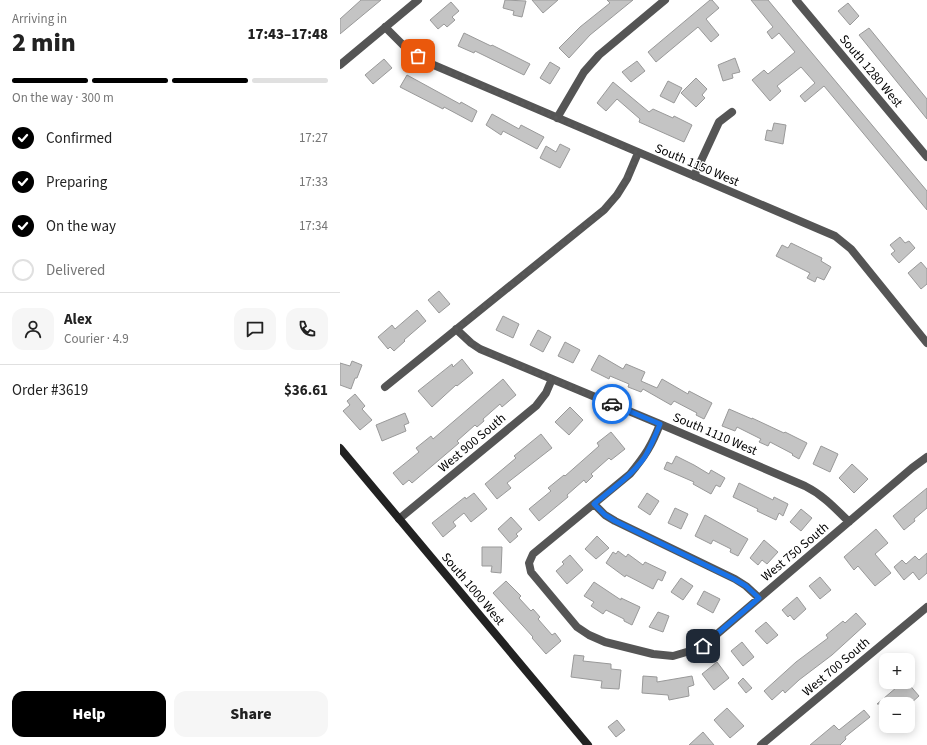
<!DOCTYPE html>
<meta charset="utf-8">
<style>
body{margin:0;font-family:"Source Sans 3",sans-serif;background:#f6f6f6;color:#222;height:100vh;display:flex;flex-direction:column;font-size:15px;white-space:nowrap}
*{box-sizing:border-box;margin:0}
p{font-size:13px;color:#767676}
.icon{flex:none;width:22px;height:22px;fill:none;stroke:currentColor;stroke-width:2;stroke-linecap:round;stroke-linejoin:round}
.map{position:relative;flex:1;overflow:hidden}
.panel{display:flex;flex-direction:column;background:#fff;width:340px}
.panel>*{flex:none}
.fabs{position:absolute;left:539px;top:653px;display:grid;gap:8px}
.fabs a{display:grid;place-items:center;width:36px;height:36px;border-radius:8px;background:#fff;box-shadow:0 2px 10px #0003;font-size:20px}
.pin{position:absolute;display:grid;place-items:center;width:34px;height:34px;color:#fff;margin:-17px;border-radius:8px;box-shadow:0 2px 6px #0006}
.courier{position:absolute;display:grid;place-items:center;width:40px;height:40px;margin:-20px;border:3px solid #1a73e8;border-radius:50%;background:#fff;color:#222;box-shadow:0 1px 5px #0007}
.overview em{font-style:normal;font-weight:800}
.overview div{display:flex;flex-direction:column-reverse}
.overview{display:flex;align-items:center;justify-content:space-between;height:68px;padding:0 12px}
h1{font-size:26px;font-weight:800;line-height:30px}
.bar{display:grid;grid-template-columns:repeat(4,1fr);gap:6px 4px;align-content:center;height:48px;padding:0 12px}
.bar i{height:5px;border-radius:3px;background:#e0e0e0}
.bar .on{background:#000}
.bar p{grid-column:span 4}
.line{display:flex;align-items:center;gap:10px;padding:0 12px;border-top:1px solid #e0e0e0}
.line div{flex:1}
.round{display:grid;place-items:center;flex:none;width:42px;height:42px;border-radius:12px;background:#f6f6f6}
ol{padding:0 12px;list-style:none}
li{display:flex;align-items:center;gap:12px;height:44px}
li p{margin-inline-start:auto}
li .icon{padding:4px;border-radius:50%;background:#000;color:#fff;stroke-width:4}
li:last-child{color:#767676}
li i{width:22px;height:22px;border:2px solid #e0e0e0;border-radius:50%}
.action{display:flex;gap:8px;margin-top:auto;padding:8px 12px}
.action a{flex:1;height:46px;border-radius:12px;background:#000;color:#fff;font-size:16px;font-weight:800;line-height:46px;text-align:center}
.action a+a{background:#f6f6f6;color:#222}
main{display:flex;flex:1;min-height:0}
.map>svg:first-child{display:block}
.building{fill:#c4c4c4;stroke:#999}
.lines{fill:none;stroke-linecap:round;stroke-linejoin:round}
.minor{stroke:#555;stroke-width:8}
.tertiary{stroke:#555;stroke-width:8}
.secondary{stroke:#222;stroke-width:8}
.done{stroke:#595959;stroke-width:4;stroke-dasharray:0 7.2}
.route{stroke:#1a73e8;stroke-width:5}
.labels{text-anchor:middle;dominant-baseline:central;stroke-width:3;stroke-linejoin:round;paint-order:stroke}
.street-label{font-size:13px;fill:#000;stroke:#fff}
</style>
<main>
<section class="panel">
<div class="overview"><div><h1>2 min</h1><p>Arriving in</p></div><em>17:43–17:48</em></div>
<div class="bar"><i class="on"></i><i class="on"></i><i class="on"></i><i></i><p>On the way · 300 m</p></div>
<ol>
<li><svg class="icon" aria-label="check" viewBox="0 0 24 24"><path d="M5 12l5 5 9-10"/></svg>Confirmed<p>17:27</p></li>
<li><svg class="icon" aria-label="check" viewBox="0 0 24 24"><path d="M5 12l5 5 9-10"/></svg>Preparing<p>17:33</p></li>
<li><svg class="icon" aria-label="check" viewBox="0 0 24 24"><path d="M5 12l5 5 9-10"/></svg>On the way<p>17:34</p></li>
<li><i></i>Delivered</li>
</ol>
<div class="line" style="height:72px"><a class="round"><svg class="icon" aria-label="person" viewBox="0 0 24 24"><circle cx="12" cy="8" r="4"/><path d="M4 21q1-7 8-7t8 7"/></svg></a><div><b>Alex</b><p>Courier · 4.9</p></div><a class="round"><svg class="icon" aria-label="chat" viewBox="0 0 24 24"><path d="M4 5h16v11H9l-5 4z"/></svg></a><a class="round"><svg class="icon" aria-label="phone" viewBox="0 0 24 24"><path d="M5 4h4l2 5-3 2q2 4 5 5l2-3 5 2v4C11 20 4 13 5 4z"/></svg></a></div>
<div class="line" style="height:52px"><div>Order #3619</div><b>$36.61</b></div>
<div class="action"><a>Help</a><a>Share</a></div>
</section>
<div class="map">
<svg width="587" height="745" viewBox="0 0 587 745">
<rect width="100%" height="100%" fill="#fff"/>
<path class="building" d="M 21,0 L 41,0 L 0,34 L 0,19 Z
M 165,0 L 186,1 L 182,17 L 173,15 L 174,11 L 163,8 Z
M 192,0 L 218,0 L 203,13 Z
M 267,0 L 293,0 L 250,35 L 229,58 L 219,48 L 240,27 L 270,3 Z
M 370,0 L 372,0 L 379,8 L 366,19 L 379,35 L 371,42 L 358,27 L 316,62 L 308,52 Z
M 411,0 L 428,0 L 457,35 L 587,191 L 587,210 L 484,86 L 465,102 L 460,96 L 475,83 L 461,67 L 437,86 L 441,91 L 430,101 L 412,80 L 424,70 L 428,74 L 455,52 L 439,33 L 432,39 L 427,32 L 433,27 Z
M 111,2 L 119,11 L 112,17 L 115,20 L 107,27 L 104,24 L 98,29 L 90,20 Z
M 508,3 L 519,16 L 510,25 L 498,11 Z
M 529,28 L 587,99 L 587,119 L 519,35 Z
M 124,33 L 151,46 L 152,45 L 190,64 L 184,75 L 135,51 L 134,53 L 118,46 Z
M 395,58 L 400,72 L 392,74 L 393,78 L 383,81 L 378,65 Z
M 44,59 L 52,68 L 33,84 L 25,75 Z
M 297,61 L 305,71 L 291,82 L 282,72 Z
M 210,62 L 220,68 L 210,84 L 200,78 Z
M 67,75 L 120,104 L 121,102 L 137,111 L 132,122 L 104,107 L 103,109 L 60,87 Z
M 356,78 L 367,89 L 362,95 L 365,98 L 356,107 L 341,93 Z
M 328,81 L 342,88 L 334,103 L 320,96 Z
M 273,82 L 309,112 L 313,109 L 333,118 L 334,116 L 352,125 L 344,142 L 299,122 L 300,119 L 277,99 L 266,111 L 257,103 Z
M 152,114 L 179,129 L 181,125 L 204,137 L 197,149 L 163,131 L 161,135 L 146,125 Z
M 434,123 L 446,125 L 443,144 L 425,140 L 427,130 L 432,131 Z
M 220,144 L 230,149 L 220,168 L 200,158 L 206,146 L 216,152 Z
M 560,237 L 565,243 L 569,241 L 575,248 L 559,263 L 551,254 L 555,251 L 550,245 Z
M 451,243 L 482,258 L 481,261 L 491,267 L 484,280 L 477,277 L 475,282 L 467,278 L 470,273 L 436,256 L 442,245 L 448,248 Z
M 581,262 L 587,269 L 587,284 L 581,289 L 568,273 Z
M 99,291 L 110,304 L 99,313 L 88,300 Z
M 77,310 L 86,321 L 64,340 L 65,341 L 54,351 L 50,347 L 48,349 L 38,337 L 52,325 L 55,329 Z
M 163,316 L 179,324 L 173,338 L 156,330 Z
M 198,330 L 211,337 L 203,352 L 190,345 Z
M 225,342 L 240,350 L 233,363 L 218,356 Z
M 259,355 L 283,369 L 286,364 L 305,372 L 301,381 L 317,388 L 322,379 L 348,394 L 349,391 L 372,403 L 364,419 L 356,415 L 357,413 L 334,401 L 331,405 L 303,389 L 301,392 L 288,387 L 289,384 L 270,376 L 269,379 L 251,370 Z
M 122,359 L 133,373 L 117,386 L 116,385 L 92,407 L 78,391 L 112,364 L 113,367 Z
M 12,361 L 22,365 L 17,378 L 15,378 L 11,389 L 0,385 L 0,363 L 10,366 Z
M 163,379 L 176,395 L 162,407 L 160,404 L 143,419 L 144,421 L 137,427 L 135,425 L 117,441 L 119,443 L 72,483 L 69,480 L 63,485 L 53,473 L 79,452 L 76,448 L 91,436 L 93,439 Z
M 15,394 L 25,406 L 22,409 L 32,420 L 20,430 L 3,411 L 10,405 L 7,401 Z
M 230,407 L 243,420 L 229,435 L 215,422 Z
M 389,409 L 412,419 L 412,418 L 444,433 L 445,432 L 467,443 L 459,459 L 452,455 L 453,454 L 430,442 L 428,446 L 419,442 L 421,439 L 397,427 L 395,431 L 382,426 Z
M 65,413 L 69,423 L 64,425 L 66,431 L 42,441 L 36,425 Z
M 271,432 L 285,449 L 271,460 L 269,458 L 251,474 L 253,476 L 246,483 L 244,480 L 227,495 L 228,497 L 199,521 L 189,509 L 211,491 L 208,488 L 224,475 L 225,476 L 259,446 L 257,443 Z
M 201,434 L 212,448 L 167,483 L 171,488 L 157,499 L 145,484 L 176,458 L 174,456 Z
M 481,446 L 498,454 L 490,472 L 473,464 Z
M 336,456 L 354,465 L 369,474 L 371,470 L 385,478 L 380,487 L 376,485 L 371,494 L 353,484 L 354,482 L 324,469 L 327,462 L 332,464 Z
M 512,464 L 528,479 L 514,493 L 499,478 Z
M 399,483 L 433,500 L 434,497 L 448,504 L 443,516 L 439,513 L 436,520 L 417,511 L 418,509 L 393,497 Z
M 587,488 L 587,508 L 574,519 L 575,521 L 564,530 L 553,516 Z
M 134,493 L 147,509 L 131,522 L 124,513 L 113,522 L 116,526 L 103,537 L 92,523 L 125,497 L 126,499 Z
M 307,493 L 319,501 L 310,515 L 298,507 Z
M 335,508 L 348,514 L 341,529 L 328,523 Z
M 461,509 L 472,518 L 461,531 L 450,522 Z
M 365,515 L 408,539 L 398,556 L 390,552 L 391,549 L 373,540 L 371,544 L 355,536 Z
M 171,517 L 182,529 L 176,534 L 178,536 L 170,543 L 158,529 Z
M 536,529 L 548,543 L 535,554 L 551,573 L 535,586 L 518,566 L 514,570 L 504,557 Z
M 257,536 L 269,548 L 256,559 L 245,549 Z
M 424,540 L 438,552 L 427,564 L 422,560 L 418,565 L 410,558 Z
M 142,547 L 162,547 L 161,573 L 151,572 L 152,566 L 142,566 Z
M 278,551 L 286,557 L 288,554 L 303,565 L 305,562 L 326,572 L 322,581 L 318,579 L 313,589 L 286,575 L 285,577 L 266,563 L 273,552 L 276,554 Z
M 587,553 L 587,573 L 579,580 L 573,572 L 564,580 L 554,567 L 562,560 L 566,564 L 575,556 L 579,560 Z
M 230,555 L 243,570 L 227,584 L 216,571 L 224,564 L 222,562 Z
M 480,577 L 491,590 L 480,599 L 469,586 Z
M 341,578 L 353,586 L 343,600 L 331,592 Z
M 166,581 L 181,596 L 179,598 L 191,611 L 193,609 L 200,617 L 198,619 L 212,635 L 215,633 L 221,641 L 206,654 L 192,638 L 193,637 L 153,593 Z
M 254,582 L 281,600 L 281,598 L 300,607 L 292,625 L 284,621 L 284,619 L 266,610 L 263,614 L 251,606 L 254,602 L 244,596 Z
M 364,591 L 380,599 L 373,613 L 357,604 Z
M 457,597 L 466,609 L 454,620 L 450,615 L 448,617 L 442,610 Z
M 318,612 L 329,616 L 323,632 L 309,627 Z
M 516,613 L 526,624 L 492,655 L 459,680 L 445,693 L 443,690 L 432,700 L 424,691 L 456,662 L 488,638 L 486,635 L 503,621 L 505,623 Z
M 426,622 L 438,635 L 427,644 L 415,631 Z
M 402,642 L 414,657 L 403,666 L 391,651 Z
M 234,655 L 244,656 L 243,661 L 271,664 L 271,669 L 281,670 L 279,689 L 261,688 L 262,681 L 231,677 Z
M 377,662 L 389,678 L 374,690 L 362,674 Z
M 303,676 L 317,677 L 317,682 L 352,676 L 354,685 L 348,687 L 349,696 L 329,700 L 328,695 L 302,693 Z
M 403,678 L 412,688 L 406,693 L 398,683 Z
M 563,682 L 567,682 L 579,696 L 570,704 L 537,704 Z
M 387,708 L 404,726 L 390,738 L 374,720 Z
M 524,710 L 530,717 L 505,737 L 506,739 L 500,745 L 470,745 L 494,725 L 499,730 Z
M 277,720 L 285,730 L 276,737 L 268,727 Z
M 363,732 L 374,745 L 349,745 Z"/>
<g class="lines">
<path class="minor" d="M 456,0 L 587,157
M 45,27 L 66,48 L 89,63 L 495,236 L 511,249 L 587,343
M 0,65 L 78,0
M 217,118 L 244,72 L 259,55 L 325,0
M 354,176 L 379,122 L 392,112
M 116,329 L 131,343 L 140,349 L 320,424 L 465,486 C 483,495 495,508 509,522
M 45,387 L 264,210 L 277,195 L 287,179 L 298,153
M 320,424 C 312,445 305,456 290,474 L 193,554 L 189,563 L 191,572 L 237,627 L 249,635 L 265,642 L 313,654 L 333,656 L 350,651 L 363,646 L 572,468 L 587,457
M 254,504 L 265,515 L 275,521 L 395,579 L 406,586 L 419,598
M 59,519 L 196,406 L 206,393 L 212,379"/>
<path class="tertiary" d="M 421,745 L 587,607"/>
<path class="secondary" d="M 0,448 L 248,745"/>
</g>
<g class="lines">
<path class="done" d="M 78,56 L 89,63 L 298,153 L 286,179 L 277,195 L 264,210 L 116,329 L 131,343 L 140,349 L 272,404"/>
<path class="route" d="M 272,404 L 320,424 C 315,436 311,447 304,458 C 291,476 271,490 254,504 L 265,515 L 275,521 L 394,579 L 406,586 L 419,598 L 363,646"/>
</g>
<g class="labels">
<g class="street-label">
<text transform="translate(531 71) rotate(50)">South 1280 West</text>
<text transform="translate(357 165) rotate(23)">South 1150 West</text>
<text transform="translate(375 434) rotate(23)">South 1110 West</text>
<text transform="translate(132 443) rotate(-40)">West 900 South</text>
<text transform="translate(455 552) rotate(-40)">West 750 South</text>
<text transform="translate(133 589) rotate(50)">South 1000 West</text>
<text transform="translate(496 667) rotate(-40)">West 700 South</text>
</g>
</g>
</svg>
<div class="fabs">
<a>+</a>
<a>−</a>
</div>
<div class="pin" style="left:78px;top:56px;background:#ea580c"><svg class="icon" aria-label="bag" viewBox="0 0 24 24"><path d="M5 8h14l-1 12H6zM9 8a3 3 0 0 1 6 0"/></svg></div>
<div class="pin" style="left:363px;top:646px;background:#1f2937"><svg class="icon" aria-label="home" viewBox="0 0 24 24"><path d="M3 11l9-7 9 7M6 9v11h12V9"/></svg></div>
<div class="courier" style="left:272px;top:404px"><svg class="icon" aria-label="car" viewBox="0 0 24 24"><path d="M5 17H2v-5l4-1 3-4h7l3 4 3 1v5h-3M9 17h6M6 11h13"/><circle cx="7" cy="17" r="2"/><circle cx="17" cy="17" r="2"/></svg></div>
</div>
</main>
